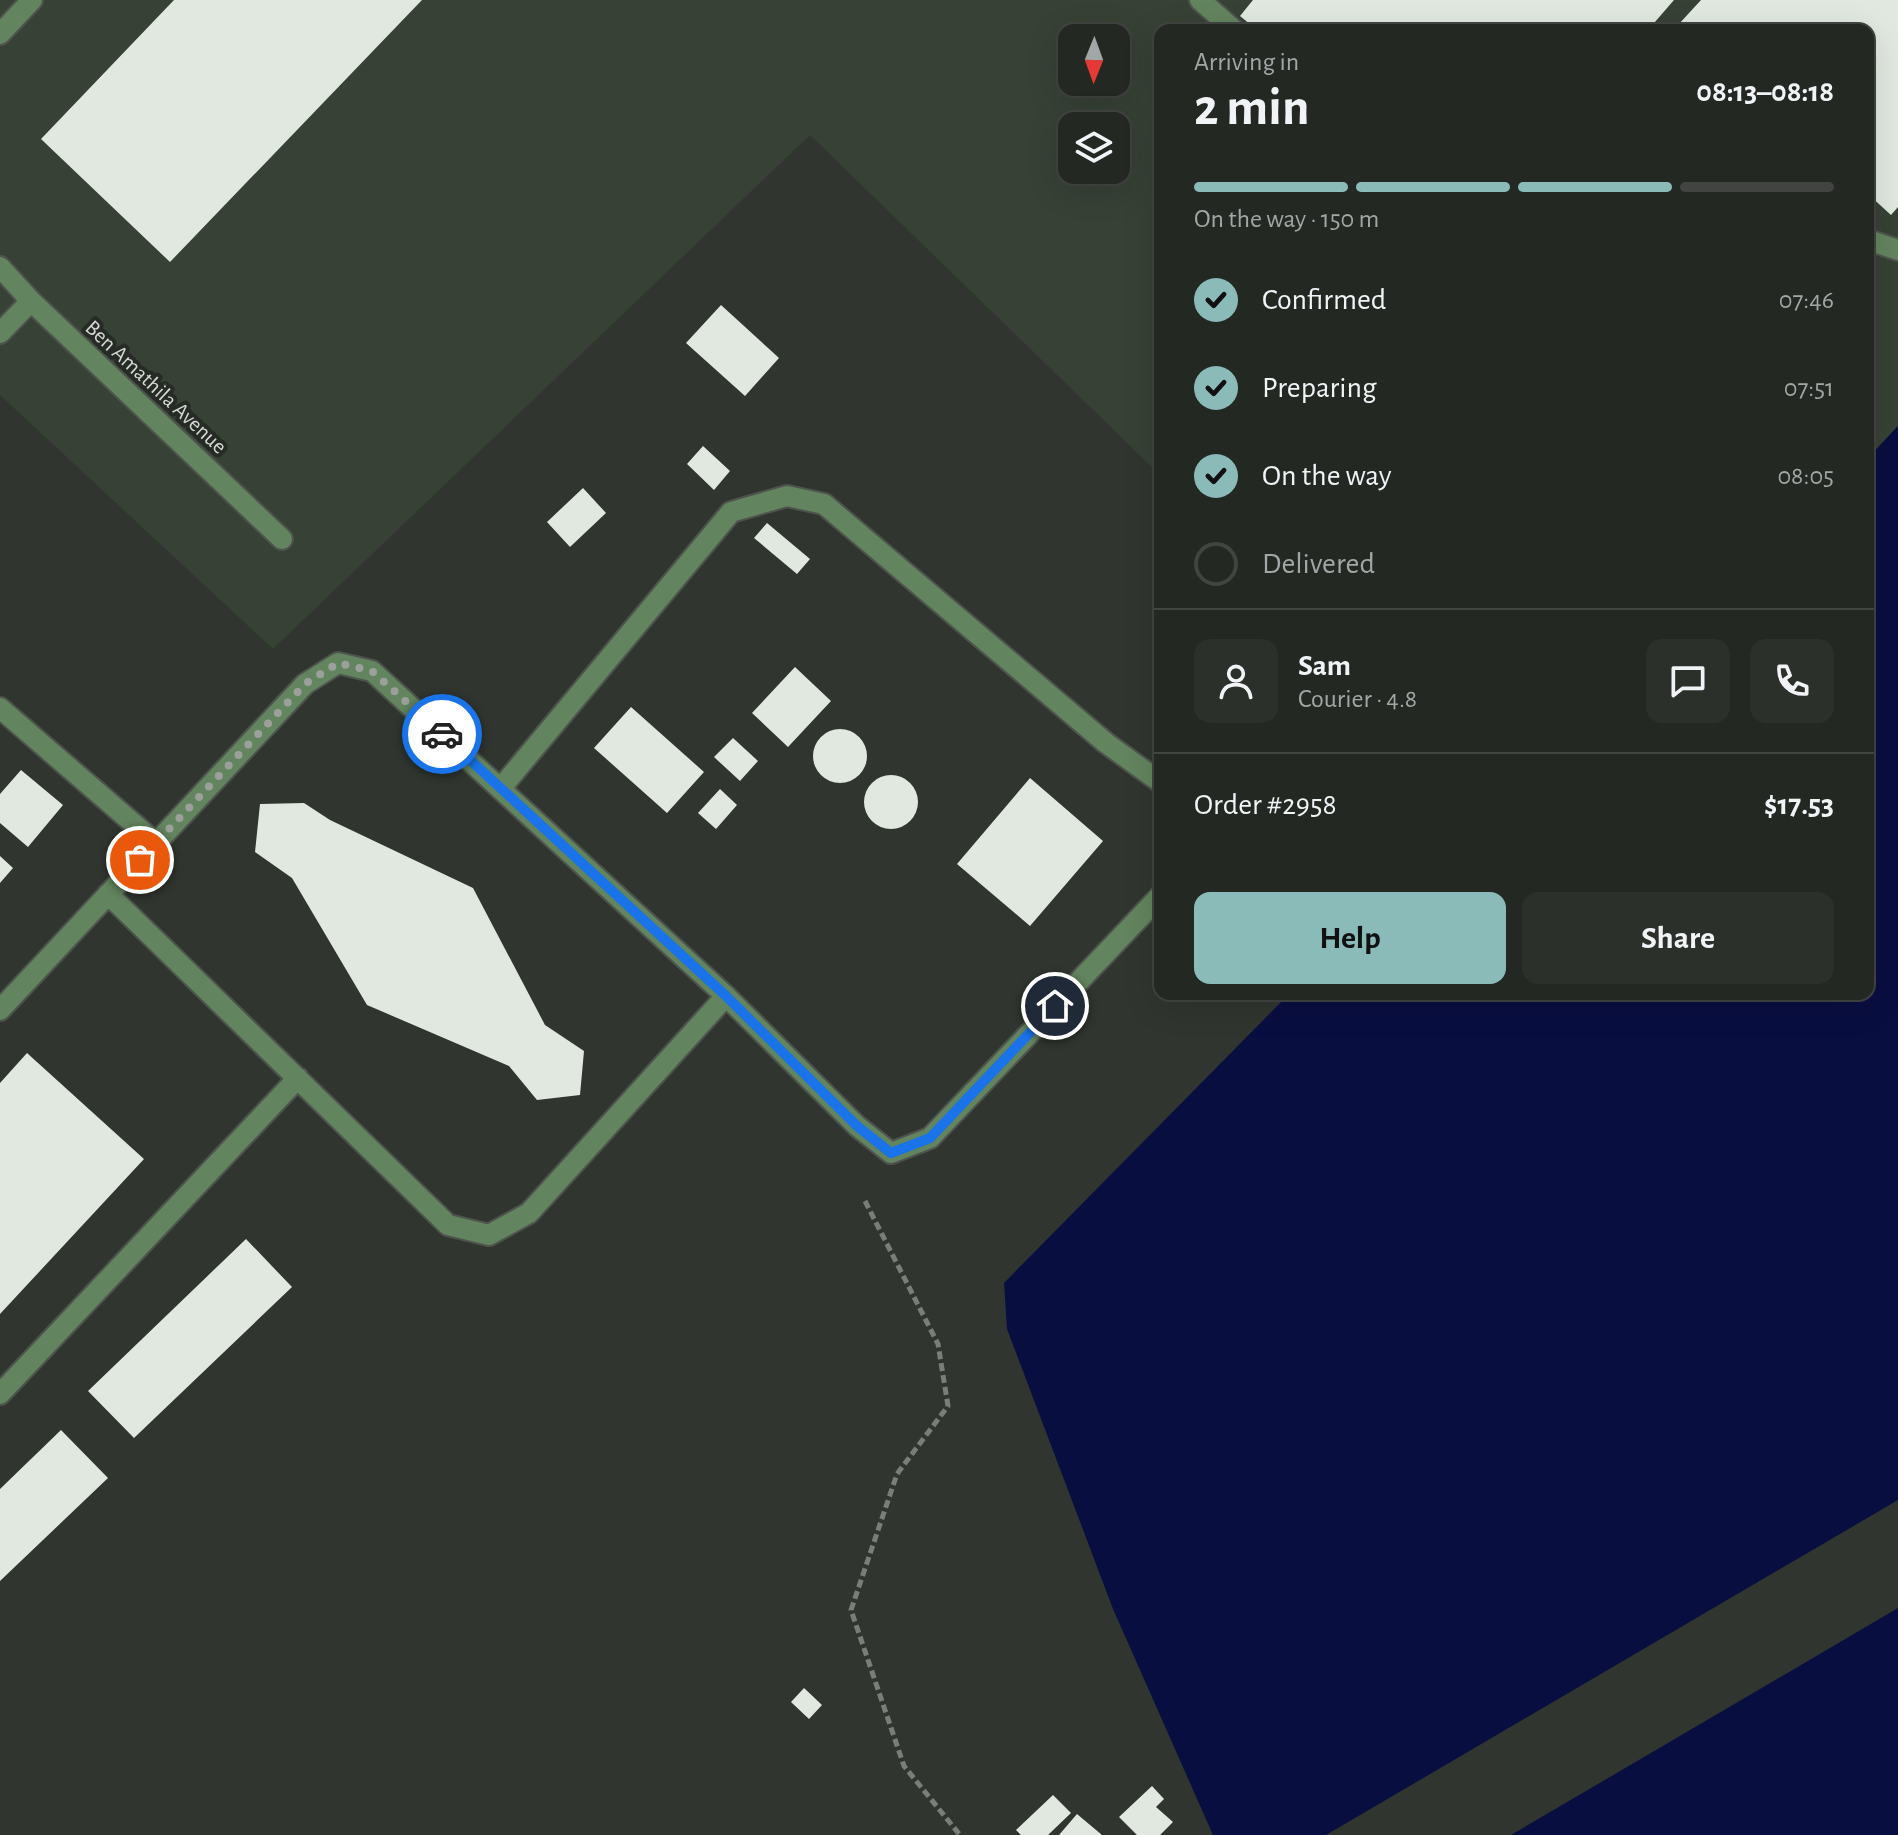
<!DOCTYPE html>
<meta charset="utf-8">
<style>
body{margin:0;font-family:"Alegreya Sans",sans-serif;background:#2c302b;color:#f1f3f6;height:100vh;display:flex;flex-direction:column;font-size:30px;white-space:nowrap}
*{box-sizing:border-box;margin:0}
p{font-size:26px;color:#a3a6a6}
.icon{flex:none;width:44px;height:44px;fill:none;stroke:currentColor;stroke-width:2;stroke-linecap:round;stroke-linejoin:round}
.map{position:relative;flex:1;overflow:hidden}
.drawer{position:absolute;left:1154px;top:24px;width:720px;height:976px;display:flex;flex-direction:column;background:#242823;border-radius:16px;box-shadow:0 8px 32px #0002,0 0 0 2px #414441}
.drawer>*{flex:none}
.needle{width:52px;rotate:181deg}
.controls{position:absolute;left:1058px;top:24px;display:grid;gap:16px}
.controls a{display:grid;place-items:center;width:72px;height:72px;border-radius:16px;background:#242823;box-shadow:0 8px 32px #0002,0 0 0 2px #414441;font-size:40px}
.pin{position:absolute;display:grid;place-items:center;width:68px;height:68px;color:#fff;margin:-34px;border:4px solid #fff;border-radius:50%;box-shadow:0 2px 8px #0007}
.courier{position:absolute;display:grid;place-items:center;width:80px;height:80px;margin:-40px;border:6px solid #1a73e8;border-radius:50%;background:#fff;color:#222;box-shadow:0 2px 10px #0007}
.summary em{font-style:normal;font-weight:700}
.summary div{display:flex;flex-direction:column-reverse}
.summary{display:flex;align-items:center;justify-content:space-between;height:136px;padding:0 40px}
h1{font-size:52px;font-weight:700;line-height:60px}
.bar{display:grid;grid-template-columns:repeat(4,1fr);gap:12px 8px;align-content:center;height:96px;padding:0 40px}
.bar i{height:10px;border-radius:6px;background:#414441}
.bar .on{background:#8bbbb9}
.bar p{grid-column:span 4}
.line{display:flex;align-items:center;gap:20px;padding:0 40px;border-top:2px solid #414441}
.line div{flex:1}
.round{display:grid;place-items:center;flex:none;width:84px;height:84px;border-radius:16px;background:#2c302b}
ol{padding:0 40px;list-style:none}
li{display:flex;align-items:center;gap:24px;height:88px}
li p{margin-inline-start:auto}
li .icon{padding:8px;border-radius:50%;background:#8bbbb9;color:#111;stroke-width:4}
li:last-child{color:#a3a6a6}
li i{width:44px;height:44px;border:4px solid #414441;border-radius:50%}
.primary-button{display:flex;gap:16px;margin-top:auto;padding:16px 40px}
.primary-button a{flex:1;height:92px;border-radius:16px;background:#8bbbb9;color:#111;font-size:32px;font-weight:700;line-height:92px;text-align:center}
.primary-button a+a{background:#2c302b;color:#f1f3f6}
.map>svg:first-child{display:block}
.built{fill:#374136;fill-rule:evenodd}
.water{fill:#090e41}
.pier{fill:#30362f}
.building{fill:#e1e8e0}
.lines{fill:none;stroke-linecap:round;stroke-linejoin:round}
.minor-casing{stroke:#4e534d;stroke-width:24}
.path{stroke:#797e78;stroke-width:5;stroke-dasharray:8 4;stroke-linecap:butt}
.minor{stroke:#62845e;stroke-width:20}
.done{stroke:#9ba09b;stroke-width:8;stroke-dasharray:0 14.4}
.route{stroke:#1a73e8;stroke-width:10}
.labels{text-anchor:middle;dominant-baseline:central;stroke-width:8;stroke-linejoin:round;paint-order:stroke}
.street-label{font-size:22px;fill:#d5d9d5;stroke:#262b26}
</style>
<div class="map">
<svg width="1898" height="1835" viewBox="0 0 1898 1835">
<rect width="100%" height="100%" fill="#30362f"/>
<path class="built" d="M 0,0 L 1898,0 L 1898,426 L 1868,458 L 1868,30 L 1160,30 L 1160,475 L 810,135 L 273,649 L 0,395 ZM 1072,38 L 1116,38 L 1116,82 L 1072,82 ZM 1072,126 L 1116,126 L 1116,170 L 1072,170 Z"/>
<path class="water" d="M 1898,426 L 1898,1835 L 1213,1835 L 1113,1609 L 1007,1329 L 1004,1283 L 1289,994 L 1868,994 L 1868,458 Z"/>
<path class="pier" d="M 1898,1500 L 1898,1608 L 1511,1835 L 1326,1835 Z"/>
<path class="building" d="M 174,0 L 422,0 L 170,262 L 41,139 Z
M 1253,0 L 1674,0 L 1648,30 L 1257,30 L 1240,16 Z
M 1701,0 L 1898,0 L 1898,207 L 1891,215 L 1868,194 L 1868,30 L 1683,30 L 1678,25 Z
M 721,305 L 779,358 L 745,396 L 686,343 Z
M 703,446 L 730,471 L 714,490 L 687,464 Z
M 583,488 L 606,513 L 570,547 L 547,522 Z
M 767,523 L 810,559 L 797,574 L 754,538 Z
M 795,667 L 831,701 L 788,747 L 752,713 Z
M 631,707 L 704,772 L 667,813 L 594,748 Z
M813 756a27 27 0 1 1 54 0a27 27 0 1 1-54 0Z
M 733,738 L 758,761 L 740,781 L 714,757 Z
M 21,770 L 63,805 L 28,847 L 0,823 L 0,794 Z
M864 802a27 27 0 1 1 54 0a27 27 0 1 1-54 0Z
M 1030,778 L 1103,841 L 1030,926 L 957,864 Z
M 720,789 L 737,805 L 716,829 L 698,813 Z
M 304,803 L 330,820 L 473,888 L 545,1025 L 584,1051 L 580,1095 L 537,1100 L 509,1066 L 367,1005 L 292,878 L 255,852 L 260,804 Z
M 0,856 L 13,868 L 0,883 Z
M 27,1053 L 144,1159 L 0,1314 L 0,1083 Z
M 246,1239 L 292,1287 L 134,1438 L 88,1391 Z
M 61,1430 L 108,1478 L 0,1581 L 0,1489 Z
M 804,1688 L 822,1705 L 809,1719 L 791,1702 Z
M 1152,1786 L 1164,1799 L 1156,1807 L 1173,1822 L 1160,1835 L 1137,1835 L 1119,1817 Z
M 1053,1795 L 1071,1813 L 1048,1835 L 1021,1835 L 1016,1830 Z
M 1077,1814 L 1102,1835 L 1059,1835 Z"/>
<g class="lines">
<g class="minor-casing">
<path id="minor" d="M 1200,0 L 1234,30
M 0,34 L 32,0
M 1868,240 L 1898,250
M 0,267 L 31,301 L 282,539
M 0,333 L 31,301
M 0,708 L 156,843
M 501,788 L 731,512 L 787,496 L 824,504 L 1106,743 L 1160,782
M 726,996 L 857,1126 L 891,1153 L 930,1138 L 1160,896
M 0,1010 L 305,684 L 338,663 L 372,671 L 726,996 L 529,1213 L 489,1235 L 448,1225 L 108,894
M 0,1394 L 298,1078"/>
</g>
<path class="path" d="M 865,1201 L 938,1344 L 948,1406 L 897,1474 L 851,1610 L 904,1766 L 960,1835"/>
<use href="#minor" class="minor"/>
</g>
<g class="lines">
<path class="done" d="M 140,860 L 305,684 L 338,663 L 372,671 L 442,734"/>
<path class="route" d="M 442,734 L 726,996 L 857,1126 L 891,1153 L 930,1138 L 1055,1006"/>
</g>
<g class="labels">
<g class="street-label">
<text transform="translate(156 387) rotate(43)">Ben Amathila Avenue</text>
</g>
</g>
</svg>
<div class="controls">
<a><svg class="needle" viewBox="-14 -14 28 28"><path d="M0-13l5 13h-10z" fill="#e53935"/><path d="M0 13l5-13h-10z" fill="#a3a6a6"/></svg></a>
<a><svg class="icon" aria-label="layers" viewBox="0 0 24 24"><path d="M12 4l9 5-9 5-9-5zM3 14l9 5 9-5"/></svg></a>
</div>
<div class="pin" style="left:140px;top:860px;background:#ea580c"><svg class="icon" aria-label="bag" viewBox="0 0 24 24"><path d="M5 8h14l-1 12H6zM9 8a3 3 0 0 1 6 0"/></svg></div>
<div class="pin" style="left:1055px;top:1006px;background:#1f2937"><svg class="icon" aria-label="home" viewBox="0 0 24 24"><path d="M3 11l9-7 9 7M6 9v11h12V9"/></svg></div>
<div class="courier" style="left:442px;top:734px"><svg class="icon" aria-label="car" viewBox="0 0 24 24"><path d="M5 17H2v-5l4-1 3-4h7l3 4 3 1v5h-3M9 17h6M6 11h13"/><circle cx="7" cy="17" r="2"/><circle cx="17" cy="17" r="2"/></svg></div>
<section class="drawer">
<div class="summary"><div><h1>2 min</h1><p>Arriving in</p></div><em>08:13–08:18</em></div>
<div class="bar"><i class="on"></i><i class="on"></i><i class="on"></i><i></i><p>On the way · 150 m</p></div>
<ol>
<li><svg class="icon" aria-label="check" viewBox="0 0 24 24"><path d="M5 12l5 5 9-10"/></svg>Confirmed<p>07:46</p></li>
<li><svg class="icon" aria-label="check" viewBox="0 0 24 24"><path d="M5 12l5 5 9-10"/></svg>Preparing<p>07:51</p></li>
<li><svg class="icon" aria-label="check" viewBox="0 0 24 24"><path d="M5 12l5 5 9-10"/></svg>On the way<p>08:05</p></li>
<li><i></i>Delivered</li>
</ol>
<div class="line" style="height:144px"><a class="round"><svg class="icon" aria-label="person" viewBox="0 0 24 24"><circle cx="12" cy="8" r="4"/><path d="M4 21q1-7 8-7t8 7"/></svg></a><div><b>Sam</b><p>Courier · 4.8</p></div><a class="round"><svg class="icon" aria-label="chat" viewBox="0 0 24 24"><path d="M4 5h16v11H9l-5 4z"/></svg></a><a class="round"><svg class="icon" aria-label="phone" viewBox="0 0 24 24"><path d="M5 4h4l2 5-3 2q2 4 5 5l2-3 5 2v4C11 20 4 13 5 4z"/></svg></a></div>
<div class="line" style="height:104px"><div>Order #2958</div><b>$17.53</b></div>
<div class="primary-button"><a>Help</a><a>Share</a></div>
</section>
</div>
